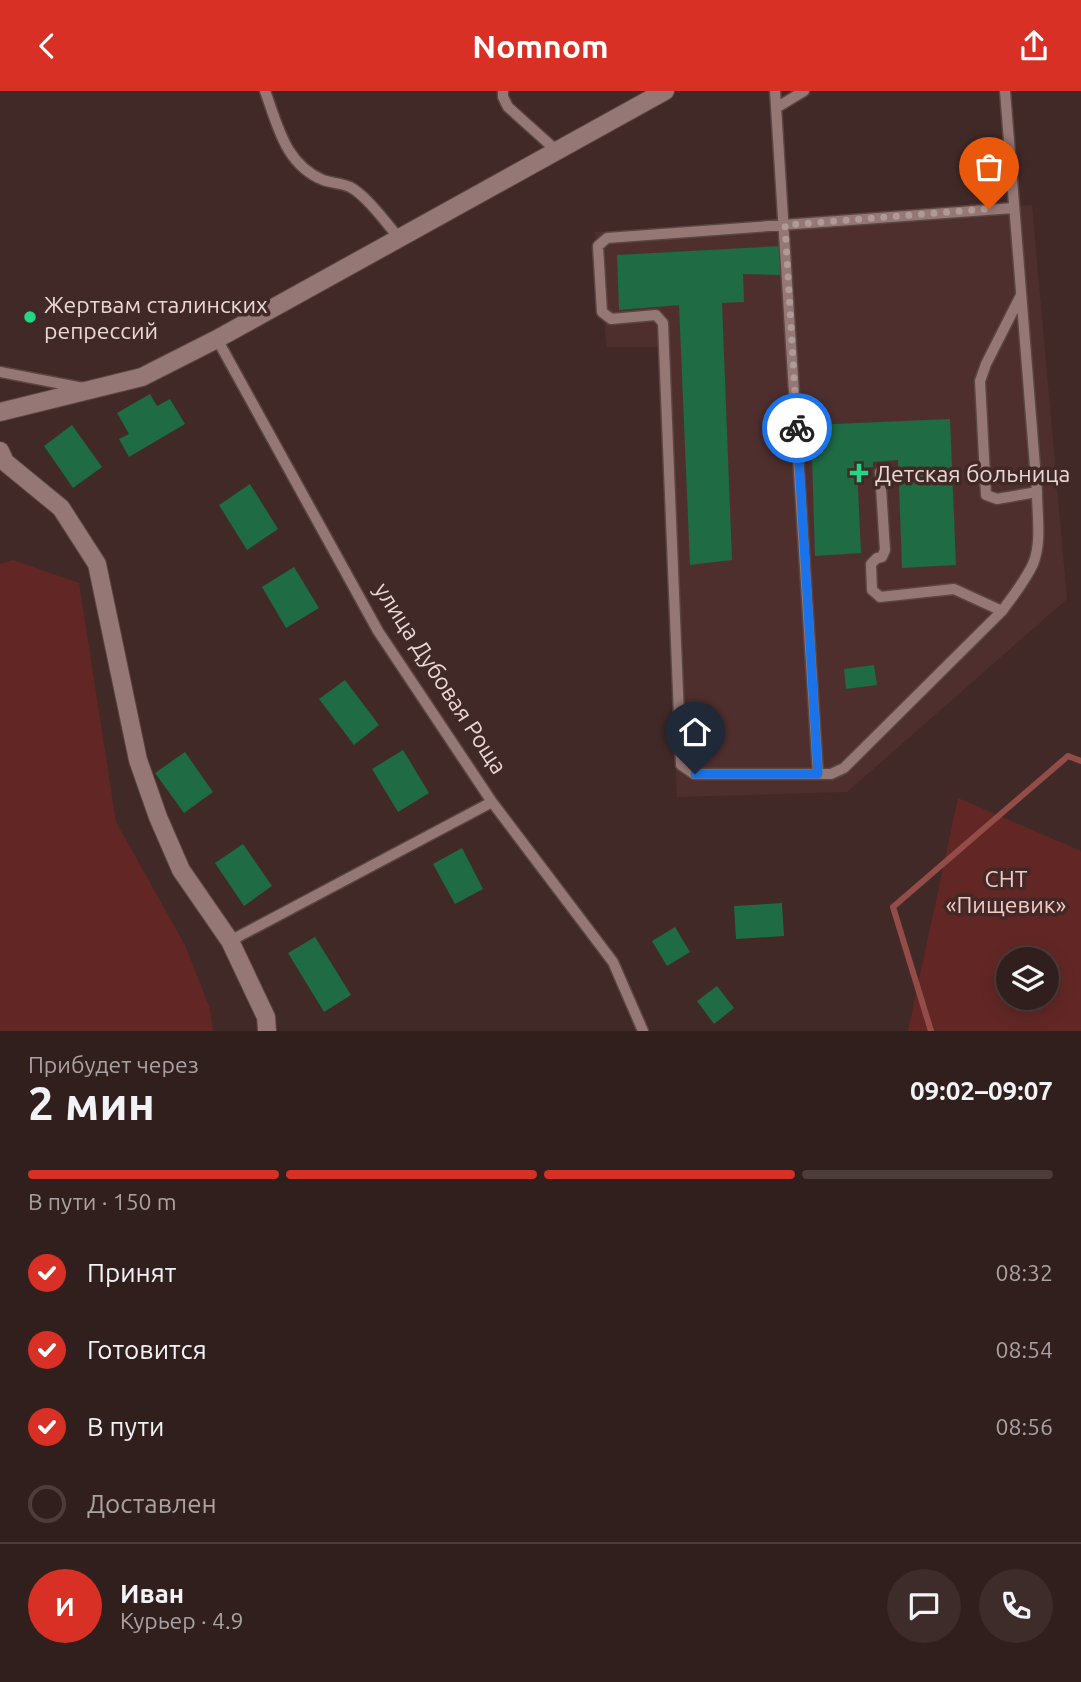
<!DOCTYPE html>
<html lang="ru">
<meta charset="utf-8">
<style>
body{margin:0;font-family:Ubuntu,sans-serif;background:#3d2c2a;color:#f1f3f6;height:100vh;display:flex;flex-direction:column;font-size:26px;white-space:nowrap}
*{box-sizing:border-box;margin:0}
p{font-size:23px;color:#a8a2a4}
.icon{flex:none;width:38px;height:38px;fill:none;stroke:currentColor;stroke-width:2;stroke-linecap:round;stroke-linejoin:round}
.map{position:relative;height:940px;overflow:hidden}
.panel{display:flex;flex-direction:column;background:#311f1d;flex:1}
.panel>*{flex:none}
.tools{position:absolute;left:996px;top:856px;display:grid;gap:14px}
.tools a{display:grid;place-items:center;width:63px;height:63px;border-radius:50%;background:#311f1d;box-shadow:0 4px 18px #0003,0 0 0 2px #4c3d3b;font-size:35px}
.pin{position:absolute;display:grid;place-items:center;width:60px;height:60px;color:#fff;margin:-72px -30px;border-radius:50% 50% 50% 0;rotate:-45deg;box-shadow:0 0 7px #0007}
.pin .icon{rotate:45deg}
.courier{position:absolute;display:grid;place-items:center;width:70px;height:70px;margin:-35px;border:5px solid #1a73e8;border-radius:50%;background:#fff;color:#222;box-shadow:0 2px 9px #0007}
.overview em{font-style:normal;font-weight:700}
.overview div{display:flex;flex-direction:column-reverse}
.overview{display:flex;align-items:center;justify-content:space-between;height:119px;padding:0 28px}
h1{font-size:46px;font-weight:700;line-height:52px}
.bar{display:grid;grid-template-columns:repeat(4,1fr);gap:10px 7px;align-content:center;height:84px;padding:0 28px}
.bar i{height:9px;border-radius:5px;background:#4c3d3b}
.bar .active{background:#d93025}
.bar p{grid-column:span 4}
.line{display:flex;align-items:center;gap:18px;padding:0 28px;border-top:2px solid #4c3d3b}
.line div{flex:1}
.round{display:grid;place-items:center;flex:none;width:74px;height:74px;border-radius:37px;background:#3d2c2a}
ol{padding:0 28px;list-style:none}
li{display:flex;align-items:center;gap:21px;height:77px}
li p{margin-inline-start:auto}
li .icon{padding:7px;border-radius:50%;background:#d93025;color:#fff;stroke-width:4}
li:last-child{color:#a8a2a4}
li i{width:38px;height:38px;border:4px solid #4c3d3b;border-radius:50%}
header{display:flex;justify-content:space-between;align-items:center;height:91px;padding:0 28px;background:#d93025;color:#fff;font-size:32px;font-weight:700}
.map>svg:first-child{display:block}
.built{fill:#4f2f2d}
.green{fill:#622725;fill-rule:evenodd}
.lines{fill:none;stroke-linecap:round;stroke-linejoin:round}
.stream{stroke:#944c49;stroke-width:6}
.building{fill:#1f6b44}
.lane-casing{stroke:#594543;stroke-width:13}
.street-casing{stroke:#594543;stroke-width:20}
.lane{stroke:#957775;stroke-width:10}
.street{stroke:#957775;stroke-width:18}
.done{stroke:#ae9b99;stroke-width:7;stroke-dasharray:0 12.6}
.route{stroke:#1a73e8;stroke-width:9}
.poi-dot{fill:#22d887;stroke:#412927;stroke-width:2.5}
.labels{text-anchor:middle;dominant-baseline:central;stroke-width:7;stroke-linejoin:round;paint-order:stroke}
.poi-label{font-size:23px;fill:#e8d8d6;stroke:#412927;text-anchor:start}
.street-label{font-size:23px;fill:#e8d8d6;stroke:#412927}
.park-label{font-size:23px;fill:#f5c8c4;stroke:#412927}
</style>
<header><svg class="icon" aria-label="back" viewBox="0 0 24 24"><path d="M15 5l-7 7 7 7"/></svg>Nomnom<svg class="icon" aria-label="share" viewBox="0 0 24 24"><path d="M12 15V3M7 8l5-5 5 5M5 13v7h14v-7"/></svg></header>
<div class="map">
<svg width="1081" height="940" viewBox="0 0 1081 940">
<rect width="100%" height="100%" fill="#412927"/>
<path class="built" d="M 1032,114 L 1067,508 L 847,701 L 677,706 L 658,256 L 607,256 L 595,141 Z"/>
<path class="green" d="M 13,469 L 79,492 L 116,731 L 185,854 L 210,918 L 213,940 L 0,940 L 0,473 Z
M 958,707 L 1081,760 L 1081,940 L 908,940 ZM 1046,868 L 1046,906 L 1008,906 L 1008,868 Z"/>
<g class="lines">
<path class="stream" d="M 931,940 L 893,816 L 1068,665 L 1081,670"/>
</g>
<path class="building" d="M 780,155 L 781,184 L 743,183 L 744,211 L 722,212 L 732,469 L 690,474 L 679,214 L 619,219 L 617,164 Z
M 150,303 L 157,315 L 170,308 L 185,333 L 129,366 L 119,348 L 129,343 L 117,322 Z
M 950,328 L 956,474 L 902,477 L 898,369 L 873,371 L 873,376 L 857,377 L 861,462 L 815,465 L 811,334 Z
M 72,334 L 102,376 L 73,397 L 44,355 Z
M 250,393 L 278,438 L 247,459 L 219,414 Z
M 294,476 L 319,517 L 286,537 L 262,496 Z
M 874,574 L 877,594 L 846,598 L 844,578 Z
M 345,589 L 379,634 L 354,654 L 319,608 Z
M 403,659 L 429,702 L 398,721 L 372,678 Z
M 185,661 L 213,701 L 184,722 L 155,682 Z
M 243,753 L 272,795 L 244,815 L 215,772 Z
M 462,757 L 483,798 L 455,813 L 433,773 Z
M 782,812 L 784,845 L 736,848 L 734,815 Z
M 675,836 L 690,861 L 667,875 L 652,850 Z
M 315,846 L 351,904 L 324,921 L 288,862 Z
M 717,895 L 734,917 L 714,933 L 697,910 Z"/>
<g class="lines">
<g class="lane-casing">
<path id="lane" d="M 265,0 C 278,35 285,73 323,89 C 331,92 342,92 350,96 C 366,104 387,133 399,147
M 503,0 L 503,6 L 508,16 L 557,60
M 775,0 L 818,683
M 1005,0 L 1037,401 C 1037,424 1042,451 1033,473 C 1025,490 1013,505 1002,520 L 844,677 L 831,683 L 694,683 L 681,674 L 663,232 L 656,224 L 611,228 L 602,221 L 598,155 L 607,147 L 1014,117
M 776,17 L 804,0
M 1021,204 L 986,273 L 980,290 L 986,404 L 997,408 L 1037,401
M 217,248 L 378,540 L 492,711 L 613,871 L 643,940
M 0,281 L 83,297
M 880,381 L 885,459 L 882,466 L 877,467 L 871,473 L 872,499 L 880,506 L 954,498 L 1002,520
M 230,850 L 492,711"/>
</g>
<g class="street-casing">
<path id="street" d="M 0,321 L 142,286 L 217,248 L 665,0
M 0,360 L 5,371 L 61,417 L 97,473 L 138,669 L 158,726 L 181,779 L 230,850 L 266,926 L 267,940"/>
</g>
<use href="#lane" class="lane"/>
<use href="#street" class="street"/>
</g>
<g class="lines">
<path class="done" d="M 797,337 L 785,134 L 989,118"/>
<path class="route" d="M 695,683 L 818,683 L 797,337"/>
</g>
<g class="poi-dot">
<circle cx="30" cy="226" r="7"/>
<path d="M855.5 371.5h7v7h7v7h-7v7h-7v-7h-7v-7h7z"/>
</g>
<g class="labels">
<g class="poi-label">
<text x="44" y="213">Жертвам сталинских<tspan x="44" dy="26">репрессий</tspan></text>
<text x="875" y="382">Детская больница</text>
</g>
<g class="street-label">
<text transform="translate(441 587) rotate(57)">улица Дубовая Роща</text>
</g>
<g class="park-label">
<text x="1006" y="787">СНТ<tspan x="1006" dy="26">«Пищевик»</tspan></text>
</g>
</g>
</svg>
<div class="tools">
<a><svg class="icon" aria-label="layers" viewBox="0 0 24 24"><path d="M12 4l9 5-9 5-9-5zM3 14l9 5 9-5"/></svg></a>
</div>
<div class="pin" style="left:989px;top:118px;background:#ea580c"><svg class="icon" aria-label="bag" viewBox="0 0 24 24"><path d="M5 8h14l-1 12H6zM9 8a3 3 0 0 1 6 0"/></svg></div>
<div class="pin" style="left:695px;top:683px;background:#1f2937"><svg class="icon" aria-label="home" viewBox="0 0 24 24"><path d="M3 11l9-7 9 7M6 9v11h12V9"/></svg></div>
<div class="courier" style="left:797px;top:337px"><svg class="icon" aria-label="bike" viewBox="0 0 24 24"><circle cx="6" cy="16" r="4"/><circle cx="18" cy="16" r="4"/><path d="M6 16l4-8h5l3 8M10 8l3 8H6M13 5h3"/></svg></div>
</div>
<section class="panel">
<div class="overview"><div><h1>2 мин</h1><p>Прибудет через</p></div><em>09:02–09:07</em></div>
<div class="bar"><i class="active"></i><i class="active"></i><i class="active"></i><i></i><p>В пути · 150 m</p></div>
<ol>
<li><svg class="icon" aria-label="check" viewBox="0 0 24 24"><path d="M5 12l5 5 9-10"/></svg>Принят<p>08:32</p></li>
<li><svg class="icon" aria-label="check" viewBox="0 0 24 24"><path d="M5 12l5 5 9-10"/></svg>Готовится<p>08:54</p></li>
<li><svg class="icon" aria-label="check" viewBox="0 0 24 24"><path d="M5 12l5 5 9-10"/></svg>В пути<p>08:56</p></li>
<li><i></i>Доставлен</li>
</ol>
<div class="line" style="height:126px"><b class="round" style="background:#d93025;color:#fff">И</b><div><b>Иван</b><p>Курьер · 4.9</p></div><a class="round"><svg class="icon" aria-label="chat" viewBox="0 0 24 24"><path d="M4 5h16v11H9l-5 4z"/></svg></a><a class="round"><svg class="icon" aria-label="phone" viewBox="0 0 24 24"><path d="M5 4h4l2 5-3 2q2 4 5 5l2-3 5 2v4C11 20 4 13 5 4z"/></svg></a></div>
</section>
